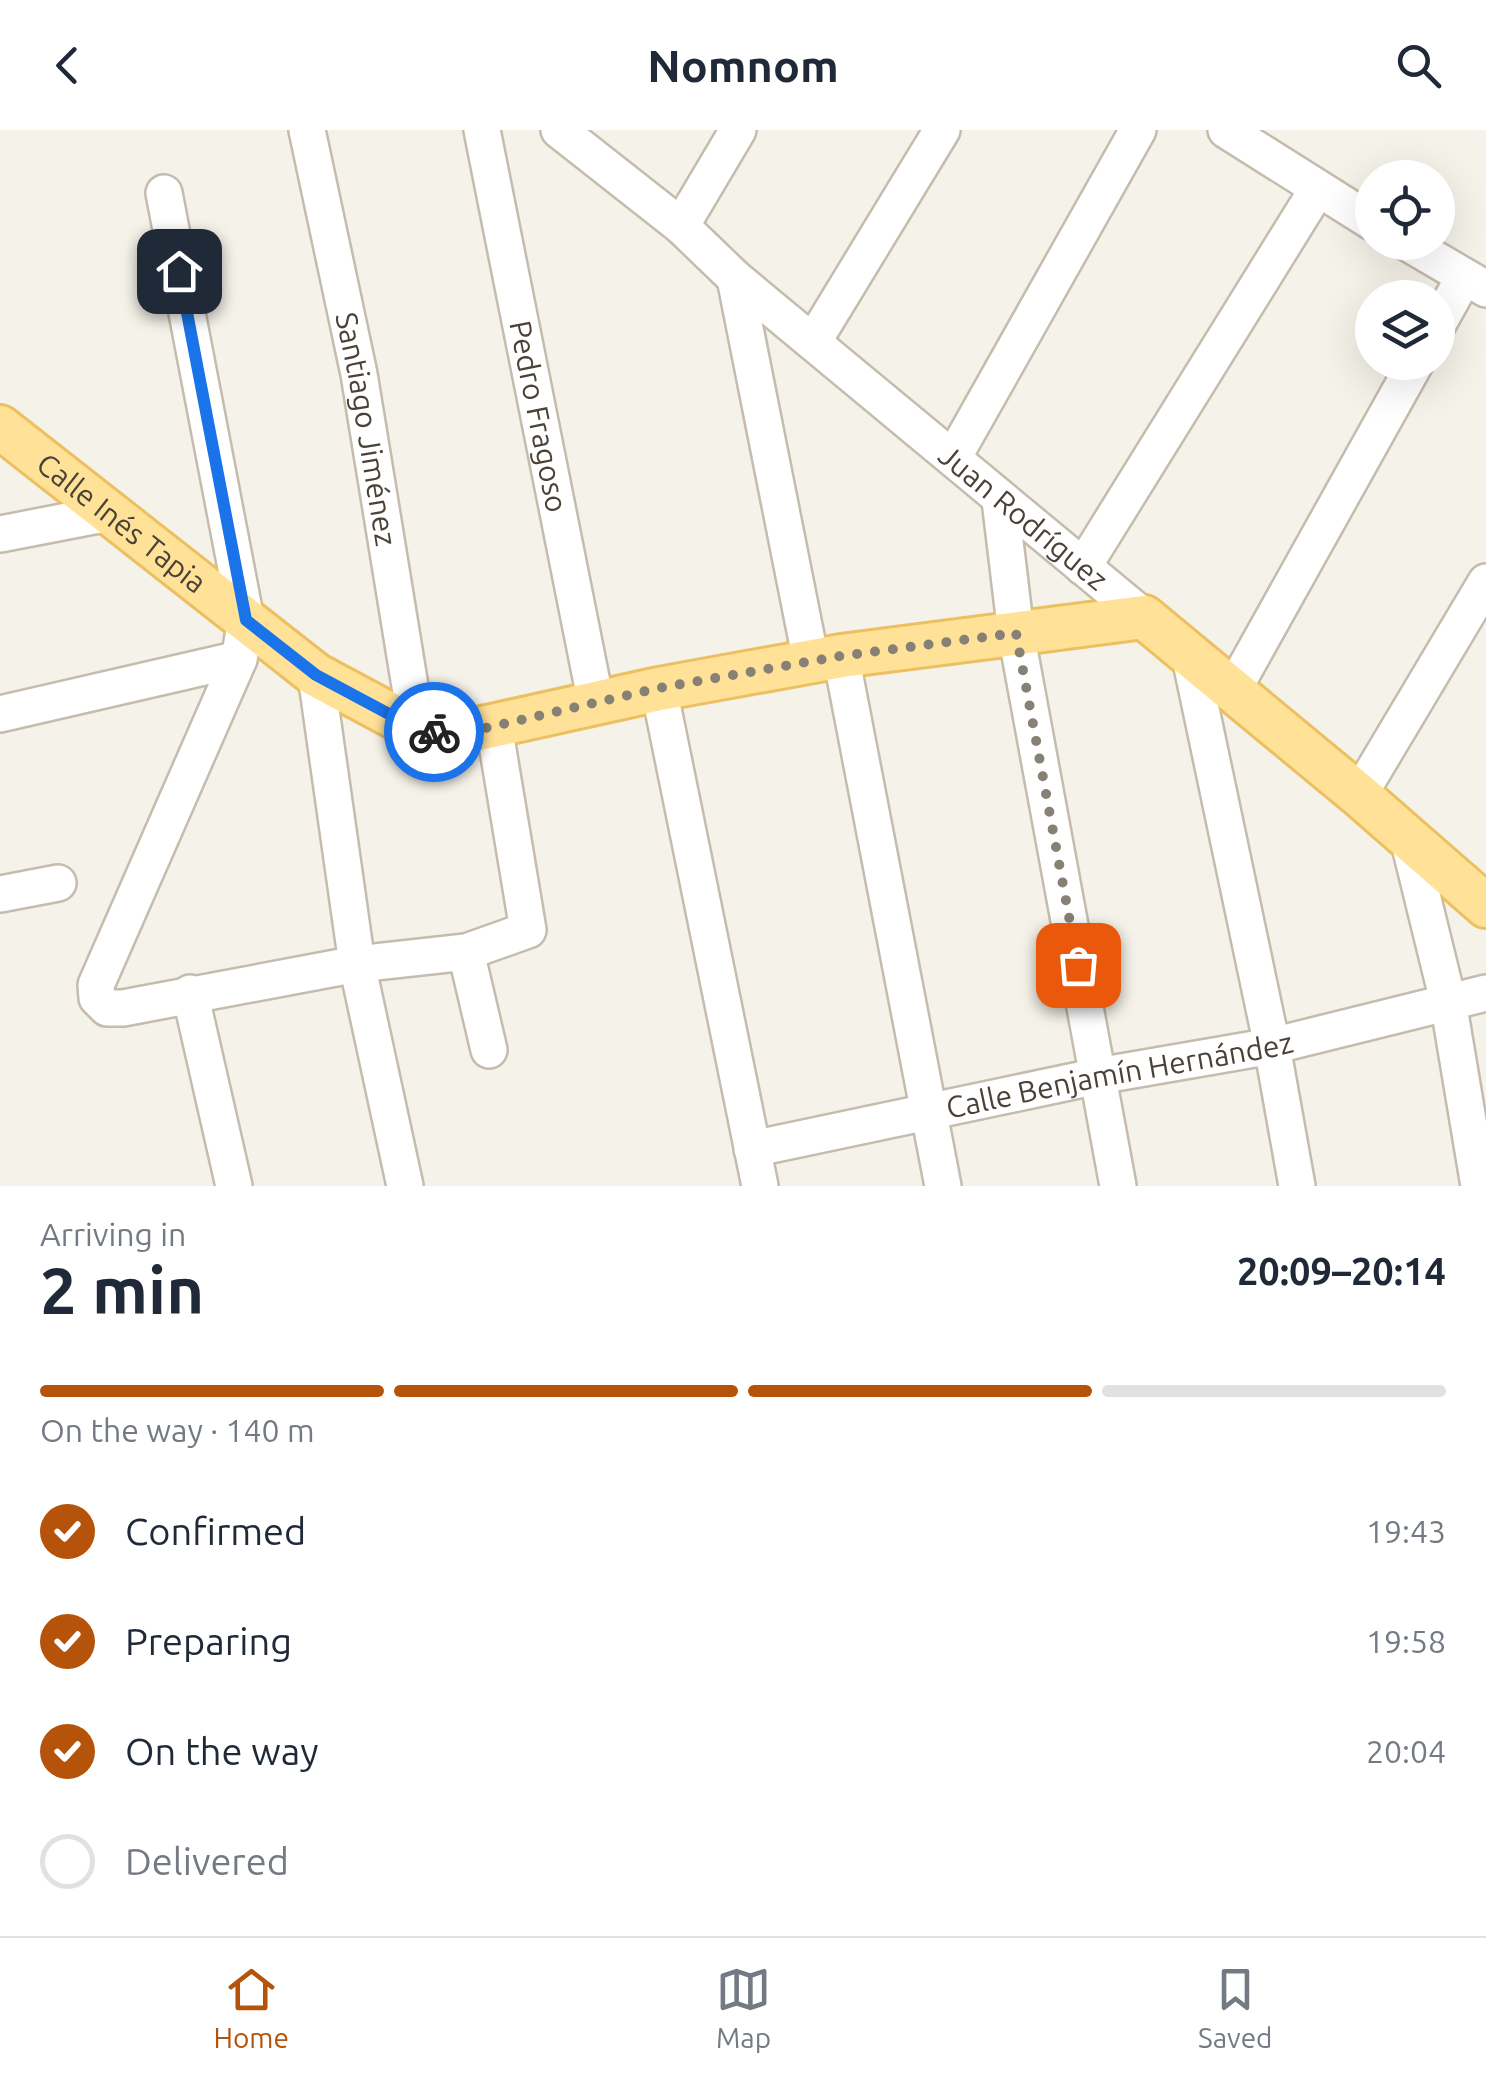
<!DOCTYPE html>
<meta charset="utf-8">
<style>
body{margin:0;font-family:Ubuntu,sans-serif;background:#f2f2f3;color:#1f2937;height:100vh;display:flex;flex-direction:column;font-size:38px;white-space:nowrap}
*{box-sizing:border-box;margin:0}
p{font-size:32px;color:#747a83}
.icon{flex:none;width:55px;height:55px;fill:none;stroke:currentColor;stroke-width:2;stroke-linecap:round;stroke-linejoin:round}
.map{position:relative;height:1056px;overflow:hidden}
.details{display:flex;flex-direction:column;background:#fff;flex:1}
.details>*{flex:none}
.controls{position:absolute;left:1355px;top:30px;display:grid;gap:20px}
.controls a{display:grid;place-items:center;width:100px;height:100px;border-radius:50%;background:#fff;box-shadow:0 10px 40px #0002;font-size:50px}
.pin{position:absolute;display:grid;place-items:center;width:85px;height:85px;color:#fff;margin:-42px;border-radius:20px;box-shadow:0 5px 15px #0006}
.courier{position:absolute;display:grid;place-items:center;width:100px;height:100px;margin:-50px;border:8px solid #1a73e8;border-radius:50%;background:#fff;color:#222;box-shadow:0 2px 12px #0007}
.headline em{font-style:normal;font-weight:600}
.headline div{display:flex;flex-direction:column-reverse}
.headline{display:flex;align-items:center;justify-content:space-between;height:170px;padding:0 40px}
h1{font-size:65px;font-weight:600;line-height:75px}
.bar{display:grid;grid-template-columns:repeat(4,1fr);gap:15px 10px;align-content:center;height:120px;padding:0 40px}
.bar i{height:12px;border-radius:8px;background:#e0e1e3}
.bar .current{background:#b45309}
.bar p{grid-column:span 4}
ol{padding:0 40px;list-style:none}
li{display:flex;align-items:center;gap:30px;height:110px}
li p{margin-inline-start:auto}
li .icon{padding:10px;border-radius:50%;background:#b45309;color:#fff;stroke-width:4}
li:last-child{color:#747a83}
li i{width:55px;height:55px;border:5px solid #e0e1e3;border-radius:50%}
header{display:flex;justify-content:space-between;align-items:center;height:130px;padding:0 40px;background:#fff;font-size:45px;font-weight:600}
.dock{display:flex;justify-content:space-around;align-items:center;height:140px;border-top:2px solid #e0e1e3;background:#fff;font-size:28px;color:#747a83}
.dock a{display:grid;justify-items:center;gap:5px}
.dock .current{color:#b45309}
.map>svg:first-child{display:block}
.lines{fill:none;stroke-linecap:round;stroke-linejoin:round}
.minor-casing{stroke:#c5bcae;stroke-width:40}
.major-casing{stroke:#ecc061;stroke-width:48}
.minor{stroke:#fff;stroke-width:35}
.major{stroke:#ffe198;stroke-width:42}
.done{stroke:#868075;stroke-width:10;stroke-dasharray:0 18}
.route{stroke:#1a73e8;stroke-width:12}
.labels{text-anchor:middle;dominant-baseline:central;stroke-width:8;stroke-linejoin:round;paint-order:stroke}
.street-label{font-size:30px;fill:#4a4237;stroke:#fff}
</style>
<header><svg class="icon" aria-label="back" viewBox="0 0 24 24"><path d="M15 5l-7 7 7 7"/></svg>Nomnom<svg class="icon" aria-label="search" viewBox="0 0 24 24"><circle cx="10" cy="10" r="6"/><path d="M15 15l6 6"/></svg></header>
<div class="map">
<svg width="1486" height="1056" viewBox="0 0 1486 1056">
<rect width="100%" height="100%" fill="#f5f2e9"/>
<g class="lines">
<g class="minor-casing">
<g id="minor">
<path id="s1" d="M 307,0 L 359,244 L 417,599"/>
<path id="s2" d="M 482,0 L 596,573"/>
<path id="s3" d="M 559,0 L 681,96 L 735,148 L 1144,487"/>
<path d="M 1226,0 L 1372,92"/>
<path d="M 164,63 L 246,490 L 239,529 L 96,855 L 97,868 L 107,878 L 123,878 L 357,834 L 466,822 L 528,800 L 494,596"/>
<path d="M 681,96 L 738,0"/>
<path d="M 1406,112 L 1486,159"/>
<path d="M 735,148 L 811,531"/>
<path d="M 1438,194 L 1464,147"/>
<path d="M 813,212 L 942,0"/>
<path d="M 953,328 L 1138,0"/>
<path d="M 1000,370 L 1016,503 L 1118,1056"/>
<path d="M 0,404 L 109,383"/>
<path d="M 1083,437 L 1317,60"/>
<path d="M 841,526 L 943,1056"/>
<path d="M 1190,527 L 1272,916 L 1297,1056"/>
<path d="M 316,545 L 357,834 L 405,1056"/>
<path d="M 659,559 L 760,1056"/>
<path d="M 1233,560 L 1416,232"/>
<path d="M 0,584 L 239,529"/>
<path d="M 1359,665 L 1486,452"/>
<path d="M 1408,708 L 1448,871 L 1479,1056"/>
<path d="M 0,764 L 58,753"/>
<path d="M 466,822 L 489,920"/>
<path d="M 190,863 L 234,1056"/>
<path id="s4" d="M 752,1019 L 1098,946 L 1272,916 L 1486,863"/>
</g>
</g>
<g class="major-casing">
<g id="major">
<path id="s5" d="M 0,297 L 316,545 L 417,599 L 451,605 L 659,559 L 841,526 L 1144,487 L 1359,665 L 1486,776"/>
</g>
</g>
<use href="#minor" class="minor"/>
<use href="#major" class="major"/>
</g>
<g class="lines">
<path class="done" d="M 434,602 L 451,606 L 659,558 L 841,526 L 1016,503 L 1078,835"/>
<path class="route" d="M 179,141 L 246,490 L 316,545 L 417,599 L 434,602"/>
</g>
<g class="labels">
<g class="street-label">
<text stroke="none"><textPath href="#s2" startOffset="292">Pedro Fragoso</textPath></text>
<text stroke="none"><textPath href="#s1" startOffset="305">Santiago Jiménez</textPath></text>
<text stroke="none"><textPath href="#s3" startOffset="605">Juan Rodríguez</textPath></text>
<text stroke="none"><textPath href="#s5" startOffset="155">Calle Inés Tapia</textPath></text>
<text stroke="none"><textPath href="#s4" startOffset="375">Calle Benjamín Hernández</textPath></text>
</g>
</g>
</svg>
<div class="controls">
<a><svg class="icon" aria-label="locate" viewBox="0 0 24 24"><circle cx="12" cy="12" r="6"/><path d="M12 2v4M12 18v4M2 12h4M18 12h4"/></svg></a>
<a><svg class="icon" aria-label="layers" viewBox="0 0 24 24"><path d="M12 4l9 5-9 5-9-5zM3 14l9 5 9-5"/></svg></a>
</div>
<div class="pin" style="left:1078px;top:835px;background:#ea580c"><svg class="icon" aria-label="bag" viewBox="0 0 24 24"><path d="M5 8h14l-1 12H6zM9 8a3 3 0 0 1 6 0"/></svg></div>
<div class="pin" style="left:179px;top:141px;background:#1f2937"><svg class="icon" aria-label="home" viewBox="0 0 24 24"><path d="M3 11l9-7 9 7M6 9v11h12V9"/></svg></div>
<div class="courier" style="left:434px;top:602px"><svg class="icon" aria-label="bike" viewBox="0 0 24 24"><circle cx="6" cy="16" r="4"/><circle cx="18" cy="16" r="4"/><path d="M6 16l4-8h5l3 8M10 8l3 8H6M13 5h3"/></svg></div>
</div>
<section class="details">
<div class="headline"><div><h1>2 min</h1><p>Arriving in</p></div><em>20:09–20:14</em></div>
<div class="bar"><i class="current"></i><i class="current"></i><i class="current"></i><i></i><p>On the way · 140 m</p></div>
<ol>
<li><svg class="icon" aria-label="check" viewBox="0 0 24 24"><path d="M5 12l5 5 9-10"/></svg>Confirmed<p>19:43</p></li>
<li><svg class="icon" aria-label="check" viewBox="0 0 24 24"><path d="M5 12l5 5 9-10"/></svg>Preparing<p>19:58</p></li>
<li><svg class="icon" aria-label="check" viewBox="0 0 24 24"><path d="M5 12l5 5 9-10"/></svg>On the way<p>20:04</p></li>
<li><i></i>Delivered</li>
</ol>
</section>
<nav class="dock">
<a class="current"><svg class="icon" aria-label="home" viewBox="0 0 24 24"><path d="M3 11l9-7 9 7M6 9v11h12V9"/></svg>Home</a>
<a><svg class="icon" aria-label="map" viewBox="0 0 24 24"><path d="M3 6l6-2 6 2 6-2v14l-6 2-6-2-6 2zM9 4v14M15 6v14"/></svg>Map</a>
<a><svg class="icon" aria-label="saved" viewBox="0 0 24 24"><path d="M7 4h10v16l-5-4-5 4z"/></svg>Saved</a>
</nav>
